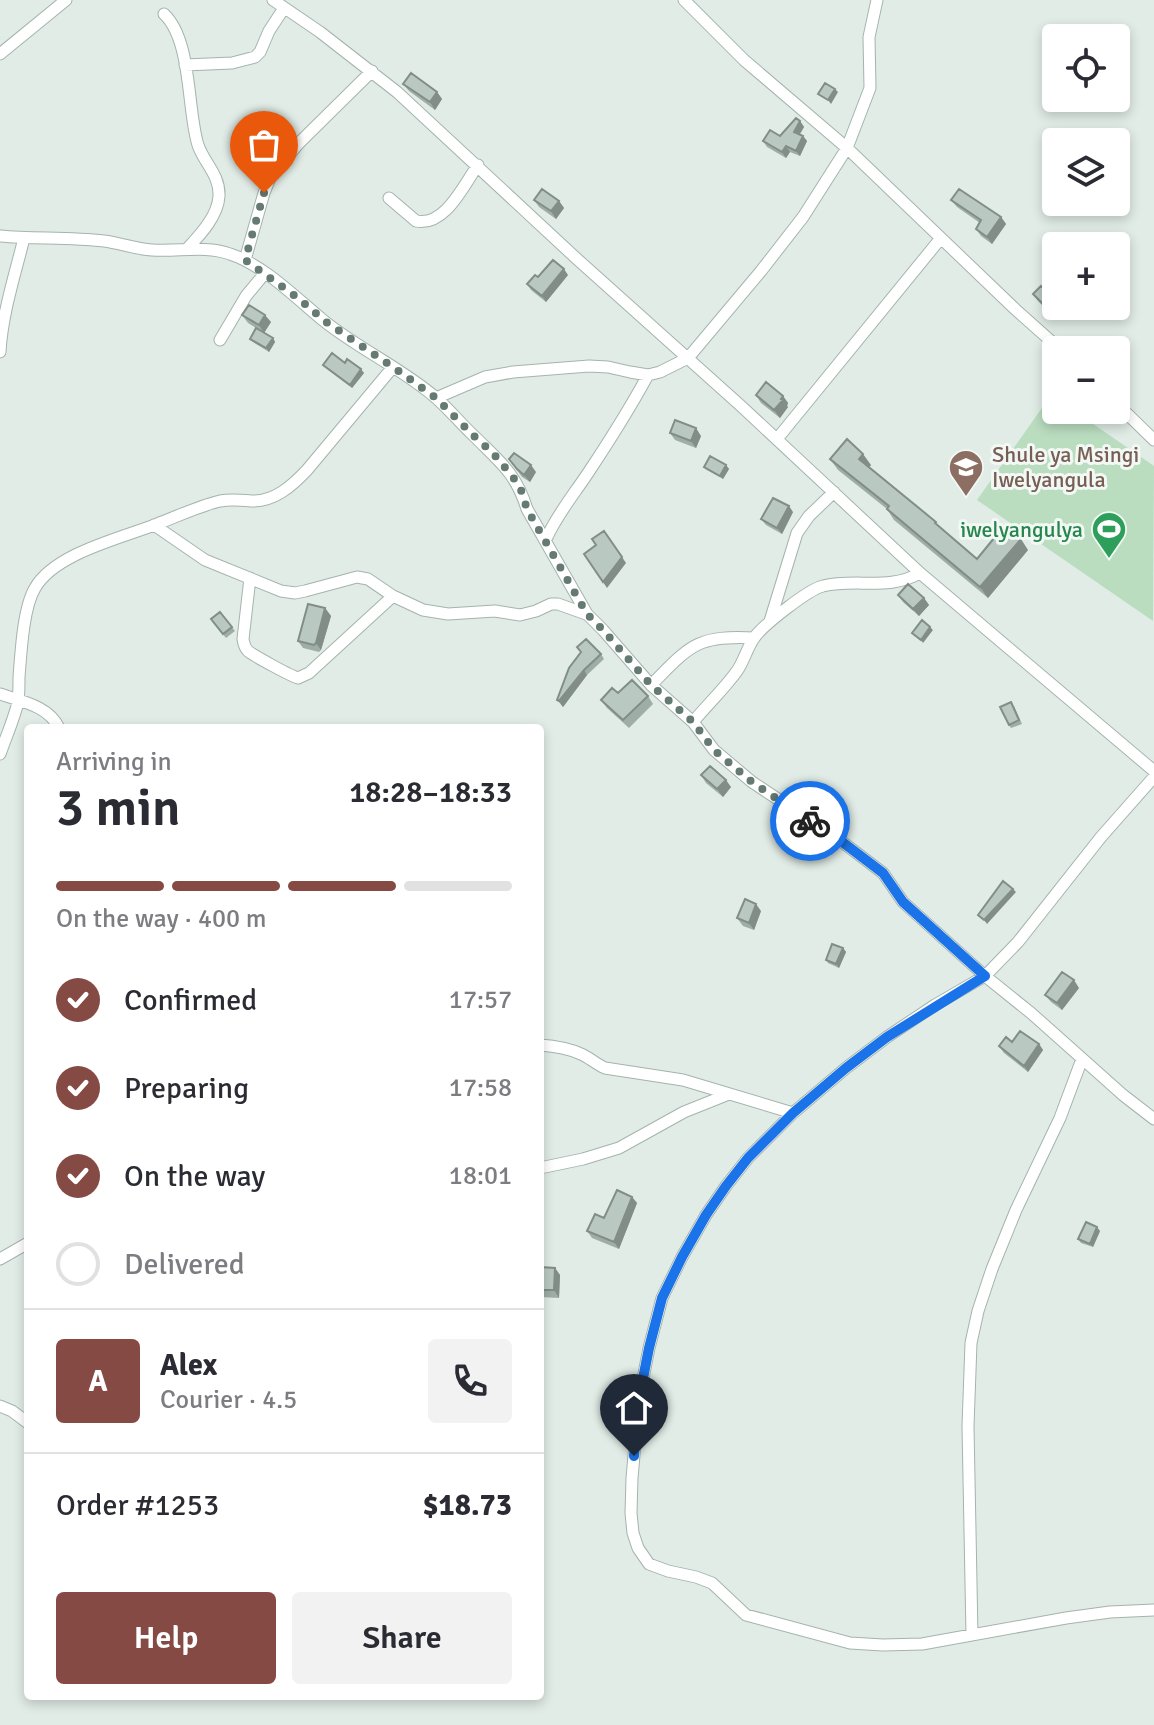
<!DOCTYPE html>
<meta charset="utf-8">
<style>
body{margin:0;font-family:Signika,sans-serif;background:#f2f2f3;color:#2b2b33;height:100vh;display:flex;flex-direction:column;font-size:30px;white-space:nowrap}
*{box-sizing:border-box;margin:0}
p{font-size:26px;color:#7c7c81}
.icon{flex:none;width:44px;height:44px;fill:none;stroke:currentColor;stroke-width:2;stroke-linecap:round;stroke-linejoin:round}
.map{position:relative;flex:1;overflow:hidden}
.details{position:absolute;left:24px;top:724px;width:520px;height:976px;display:flex;flex-direction:column;background:#fff;border-radius:8px;box-shadow:0 4px 12px #0003}
.details>*{flex:none}
.controls{position:absolute;left:1042px;top:24px;display:grid;gap:16px}
.controls a{display:grid;place-items:center;width:88px;height:88px;border-radius:8px;background:#fff;box-shadow:0 4px 12px #0003;font-size:40px}
.pin{position:absolute;display:grid;place-items:center;width:68px;height:68px;color:#fff;margin:-82px -34px;border-radius:50% 50% 50% 0;rotate:-45deg;box-shadow:0 0 8px #0007}
.pin .icon{rotate:45deg}
.courier{position:absolute;display:grid;place-items:center;width:80px;height:80px;margin:-40px;border:6px solid #1a73e8;border-radius:50%;background:#fff;color:#222;box-shadow:0 2px 10px #0007}
.summary em{font-style:normal;font-weight:600}
.summary div{display:flex;flex-direction:column-reverse}
.summary{display:flex;align-items:center;justify-content:space-between;height:136px;padding:0 32px}
h1{font-size:52px;font-weight:600;line-height:60px}
.bar{display:grid;grid-template-columns:repeat(4,1fr);gap:12px 8px;align-content:center;height:96px;padding:0 32px}
.bar i{height:10px;border-radius:6px;background:#e1e1e2}
.bar .selected{background:#854a44}
.bar p{grid-column:span 4}
.line{display:flex;align-items:center;gap:20px;padding:0 32px;border-top:2px solid #e1e1e2}
.line div{flex:1}
.round{display:grid;place-items:center;flex:none;width:84px;height:84px;border-radius:8px;background:#f2f2f3}
ol{padding:0 32px;list-style:none}
li{display:flex;align-items:center;gap:24px;height:88px}
li p{margin-inline-start:auto}
li .icon{padding:8px;border-radius:50%;background:#854a44;color:#fff;stroke-width:4}
li:last-child{color:#7c7c81}
li i{width:44px;height:44px;border:4px solid #e1e1e2;border-radius:50%}
.primary-button{display:flex;gap:16px;margin-top:auto;padding:16px 32px}
.primary-button a{flex:1;height:92px;border-radius:8px;background:#854a44;color:#fff;font-size:32px;font-weight:600;line-height:92px;text-align:center}
.primary-button a+a{background:#f2f2f3;color:#2b2b33}
.map>svg:first-child{display:block}
.green{fill:#baddc0}
.lines{fill:none;stroke-linecap:round;stroke-linejoin:round}
.minor-casing{stroke:#a4b4ad;stroke-width:13}
.minor{stroke:#fff;stroke-width:11}
.wall{fill:#9fada7}
.shaded-wall{fill:#828d88}
.building{fill:#b9c9c2;stroke:#828d88;stroke-width:2}
.done{stroke:#647a72;stroke-width:8;stroke-dasharray:0 14.4}
.route{stroke:#1a73e8;stroke-width:10}
.labels{text-anchor:middle;dominant-baseline:central;stroke-width:6;stroke-linejoin:round;paint-order:stroke}
.education-label{font-size:22px;fill:#785e54;stroke:#f2f8f4;text-anchor:start}
.leisure-label{font-size:22px;fill:#27864d;stroke:#f2f8f4;text-anchor:end}
</style>
<div class="map">
<svg width="1154" height="1725" viewBox="0 0 1154 1725">
<rect width="100%" height="100%" fill="#e1ece6"/>
<path class="green" d="M 1051,395 L 1056,398 L 1056,410 L 1073,410 L 1154,466 L 1153,621 L 977,500 Z"/>
<g class="lines">
<g class="minor-casing">
<path id="minor" d="M 273,0 L 320,32 L 397,92 L 577,259 L 741,406 L 920,573 L 1154,771
M 684,0 L 744,60 L 847,148 L 1015,309 L 1061,350
M 164,14 C 192,40 187,110 198,145 C 204,163 220,175 219,196 C 218,216 200,235 187,249
M 0,54 L 66,0
M 185,65 L 232,63 L 255,57 L 260,52 L 269,31 L 284,8
M 389,198 L 416,221 C 445,227 463,186 478,165
M 0,236 C 34,239 69,237 104,241 C 120,243 135,249 152,250 C 178,252 205,245 230,254 C 264,265 297,299 324,321 C 359,349 401,368 435,397 C 449,409 461,424 474,436 C 499,461 516,473 527,509 L 587,614 L 603,630 L 651,685 L 693,722 L 714,750 L 752,782 L 841,841 L 883,873 L 903,902 L 985,976 L 1031,1013 L 1123,1095 L 1154,1119
M 245,260 L 264,193 L 270,178 L 298,144 L 372,71
M 220,340 L 246,296 L 265,273
M 0,352 C 2,314 15,275 24,238
M 436,398 L 485,377 L 513,372 L 589,366 L 608,367 L 630,372 L 648,375 L 660,372 L 688,358 L 761,271 L 803,217 L 847,148 L 870,88 L 869,37 L 877,0
M 1116,403 L 1154,440
M 777,439 L 941,238
M 154,525 L 205,560 L 281,591 L 295,593 L 305,591 L 357,577 L 368,579 L 393,596 L 423,610 L 448,614 L 495,611 L 520,615 L 536,611 L 551,604 L 558,604 L 586,614
M 546,539 C 557,515 571,498 586,476 C 608,443 629,410 648,375
M 250,578 L 243,639 C 244,644 244,647 248,651 C 254,656 291,676 298,678 L 309,673 L 393,596
M 770,621 L 797,533 L 809,516 L 834,492
M 651,685 C 690,646 696,635 754,638
M 0,694 C 21,701 49,706 59,728
M 693,722 C 707,705 724,689 737,671 C 744,661 747,648 754,638 C 763,625 809,589 823,586 C 856,578 889,591 920,573
M 0,754 C 6,737 14,719 18,702 C 19,694 19,685 19,677 C 21,653 23,608 35,588 C 55,553 122,538 157,524 C 178,516 199,506 220,501 C 231,499 240,500 251,501 C 274,502 292,486 307,470 L 393,367
M 1154,777 L 1101,837 L 1018,942 L 985,976 L 935,1005 L 887,1037 L 846,1068 L 793,1113 L 748,1158 L 726,1186 L 706,1215 L 682,1257 L 662,1298 L 649,1348 L 639,1399 L 632,1478 L 631,1513 L 633,1533 L 638,1548 L 649,1564 L 668,1571 L 696,1577 L 712,1583 L 746,1615 L 850,1643 L 883,1645 L 922,1644 L 1066,1618 L 1110,1612 L 1154,1610
M 540,1045 C 554,1046 568,1048 581,1054 C 590,1058 596,1064 605,1068 L 683,1080 L 793,1113
M 540,1168 L 583,1159 L 619,1148 L 684,1112 L 729,1094
M 0,1259 L 28,1243
M 0,1406 L 12,1411 L 28,1423
M 972,1635 L 968,1426 L 971,1343 L 978,1311 L 992,1269 L 1016,1210 L 1060,1118 L 1082,1059"/>
</g>
<use href="#minor" class="minor"/>
</g>
<path class="wall" d="M 403,84 L 437,92 L 442,99 L 435,110 L 409,91 Z
M 800,121 L 804,127 L 800,134 L 803,136 L 807,141 L 800,156 L 790,152 L 786,158 L 767,147 L 763,141 L 780,136 Z
M 534,200 L 559,201 L 564,208 L 556,219 L 539,207 Z
M 951,200 L 1001,217 L 1006,224 L 992,244 L 981,236 L 976,229 L 980,223 L 957,207 Z
M 568,275 L 546,302 L 531,290 L 527,284 Z
M 1033,294 L 1055,299 L 1056,306 L 1061,307 L 1052,315 L 1038,301 Z
M 242,315 L 271,322 L 264,333 L 248,323 Z
M 273,338 L 275,342 L 269,352 L 253,342 L 250,339 Z
M 323,365 L 364,373 L 352,388 L 326,368 Z
M 756,395 L 783,396 L 788,403 L 787,406 L 788,407 L 780,418 L 761,403 Z
M 670,433 L 701,436 L 696,448 L 675,440 Z
M 509,459 L 536,472 L 530,482 L 522,477 Z
M 830,459 L 871,465 L 869,467 L 977,559 L 1028,550 L 988,598 L 894,520 L 887,509 L 838,470 Z
M 726,465 L 729,469 L 723,479 L 707,470 L 704,467 Z
M 793,512 L 782,534 L 766,525 L 761,519 Z
M 898,595 L 924,598 L 929,605 L 919,616 L 903,602 Z
M 325,608 L 331,616 L 321,650 L 319,652 L 303,648 L 298,641 Z
M 220,612 L 235,631 L 226,638 L 211,619 Z
M 577,647 L 601,654 L 604,659 L 587,675 L 563,707 L 557,700 L 581,652 Z
M 618,693 L 648,696 L 653,704 L 629,728 L 607,708 L 601,700 Z
M 1014,706 L 1022,724 L 1011,728 L 1009,725 Z
M 701,775 L 731,787 L 723,797 L 706,783 Z
M 761,911 L 754,930 L 743,926 L 737,918 Z
M 843,948 L 846,952 L 839,968 L 828,963 L 826,960 Z
M 1079,988 L 1062,1010 L 1051,1002 L 1045,995 Z
M 1012,1042 L 1039,1044 L 1043,1050 L 1028,1072 L 1004,1053 L 999,1046 Z
M 632,1197 L 637,1203 L 619,1249 L 592,1238 L 587,1231 Z
M 1100,1231 L 1093,1247 L 1081,1243 L 1078,1239 Z
M 540,1267 L 555,1268 L 560,1275 L 559,1298 L 540,1297 Z"/>
<path class="shaded-wall" d="M 835,89 L 838,92 L 831,104 L 828,100 Z
M 437,92 L 442,99 L 435,110 L 430,102 Z
M 800,121 L 804,127 L 798,137 L 794,132 Z
M 803,136 L 807,141 L 800,156 L 796,151 Z
M 786,146 L 790,152 L 786,158 L 782,152 Z
M 559,201 L 564,208 L 556,219 L 551,211 Z
M 1001,217 L 1006,224 L 992,244 L 987,237 Z
M 564,269 L 568,275 L 546,302 L 542,296 Z
M 265,315 L 271,322 L 264,333 L 259,325 Z
M 273,338 L 275,342 L 269,352 L 266,348 Z
M 361,369 L 364,373 L 352,388 L 350,385 Z
M 783,396 L 788,403 L 787,406 L 788,407 L 780,418 L 774,410 Z
M 696,428 L 701,436 L 696,448 L 691,441 Z
M 863,454 L 871,465 L 867,470 L 859,459 Z
M 531,465 L 536,472 L 530,482 L 524,475 Z
M 726,465 L 729,469 L 723,479 L 720,476 Z
M 789,506 L 793,512 L 782,534 L 777,528 Z
M 1021,539 L 1028,550 L 988,598 L 980,587 Z
M 622,557 L 626,563 L 607,588 L 603,582 Z
M 924,598 L 929,605 L 919,616 L 913,609 Z
M 325,608 L 331,616 L 321,650 L 316,643 Z
M 930,627 L 933,630 L 923,643 L 921,640 Z
M 584,670 L 587,675 L 563,707 L 559,701 Z
M 726,780 L 731,787 L 723,797 L 717,789 Z
M 1013,889 L 1016,892 L 987,924 L 984,920 Z
M 756,904 L 761,911 L 754,930 L 749,923 Z
M 843,948 L 846,952 L 839,968 L 836,964 Z
M 1074,980 L 1079,988 L 1062,1010 L 1057,1003 Z
M 1039,1044 L 1043,1050 L 1028,1072 L 1024,1066 Z
M 632,1197 L 637,1203 L 619,1249 L 614,1242 Z
M 1097,1227 L 1100,1231 L 1093,1247 L 1090,1244 Z
M 555,1268 L 560,1275 L 559,1298 L 554,1290 Z"/>
<path class="building" d="M 411,73 L 437,92 L 430,102 L 403,84 Z
M 825,83 L 835,89 L 828,100 L 818,94 Z
M 796,118 L 800,121 L 794,132 L 803,136 L 796,151 L 786,146 L 782,152 L 763,141 L 770,130 L 780,136 Z
M 542,189 L 559,201 L 551,211 L 534,200 Z
M 959,189 L 1001,217 L 987,237 L 976,229 L 981,220 L 951,200 Z
M 553,260 L 564,269 L 542,296 L 527,284 L 535,275 L 538,277 Z
M 1041,286 L 1055,299 L 1047,308 L 1033,294 Z
M 249,305 L 265,315 L 259,325 L 242,315 Z
M 256,328 L 273,338 L 266,348 L 250,339 Z
M 332,353 L 345,363 L 347,359 L 361,369 L 350,385 L 323,365 Z
M 766,382 L 783,396 L 781,399 L 783,400 L 774,410 L 756,395 Z
M 675,420 L 696,428 L 691,441 L 670,433 Z
M 847,439 L 863,454 L 859,459 L 936,522 L 935,523 L 977,559 L 1004,526 L 1021,539 L 980,587 L 887,509 L 889,506 L 830,459 Z
M 514,453 L 531,465 L 524,475 L 517,469 L 509,459 Z
M 710,456 L 726,465 L 720,476 L 704,467 Z
M 773,498 L 789,506 L 777,528 L 761,519 Z
M 604,531 L 622,557 L 603,582 L 584,554 L 596,545 L 592,539 Z
M 908,584 L 924,598 L 913,609 L 898,595 Z
M 308,604 L 325,608 L 316,643 L 314,645 L 298,641 Z
M 220,612 L 232,627 L 223,634 L 211,619 Z
M 922,620 L 930,627 L 921,640 L 912,633 Z
M 586,639 L 601,654 L 584,670 L 559,701 L 557,700 L 569,668 L 581,652 L 577,647 Z
M 632,680 L 648,696 L 623,720 L 601,700 L 612,688 L 618,693 Z
M 1011,702 L 1019,720 L 1009,725 L 1000,707 Z
M 710,766 L 726,780 L 717,789 L 701,775 Z
M 1003,881 L 1013,889 L 984,920 L 978,915 Z
M 745,899 L 756,904 L 749,923 L 737,918 Z
M 832,944 L 843,948 L 836,964 L 826,960 Z
M 1062,972 L 1074,980 L 1057,1003 L 1045,995 Z
M 1020,1031 L 1039,1044 L 1024,1066 L 999,1046 L 1006,1037 L 1012,1042 Z
M 617,1190 L 632,1197 L 614,1242 L 587,1231 L 595,1214 L 604,1218 Z
M 1086,1222 L 1097,1227 L 1090,1244 L 1078,1239 Z
M 540,1267 L 555,1268 L 554,1290 L 540,1290 Z"/>
<g class="lines">
<path class="done" d="M 264,193 L 245,260 L 298,298 L 326,322 L 393,367 L 436,398 L 476,438 L 492,452 L 513,477 L 521,490 L 527,509 L 587,614 L 603,630 L 651,685 L 693,722 L 714,750 L 752,782 L 810,821"/>
<path class="route" d="M 634,1456 L 639,1399 L 649,1348 L 662,1298 L 682,1257 L 706,1215 L 726,1186 L 748,1158 L 793,1113 L 846,1068 L 887,1037 L 985,976 L 903,902 L 883,873 L 841,841 L 810,821"/>
</g>
<defs>
<g id="school-pin" transform="scale(1.8)"><path d="M0 17L-7.5 6A9.5 9.5 0 1 1 7.5 6Z" fill="#8d6e63" stroke="#f2f8f4"/><path d="M0-5L7-2L0 1L-7-2ZM-4 1L0 2.5L4 1V4Q0 6-4 4Z" fill="#fff"/></g>
<g id="stadium-pin" transform="scale(1.8)"><path d="M0 17L-7.5 6A9.5 9.5 0 1 1 7.5 6Z" fill="#2e9e5b" stroke="#f2f8f4"/><path d="M0-5a6.5 5 0 1 0 0 10a6.5 5 0 1 0 0-10ZM-3.5-1.8h7v3.6h-7Z" fill="#fff"/></g>
</defs>
<g fill-rule="evenodd">
<use href="#school-pin" x="966" y="467"/>
<use href="#stadium-pin" x="1109" y="529"/>
</g>
<g class="labels">
<g class="education-label">
<text x="992" y="454">Shule ya Msingi<tspan x="992" dy="25">Iwelyangula</tspan></text>
</g>
<g class="leisure-label">
<text x="1083" y="529">iwelyangulya</text>
</g>
</g>
</svg>
<div class="controls">
<a><svg class="icon" aria-label="locate" viewBox="0 0 24 24"><circle cx="12" cy="12" r="6"/><path d="M12 2v4M12 18v4M2 12h4M18 12h4"/></svg></a>
<a><svg class="icon" aria-label="layers" viewBox="0 0 24 24"><path d="M12 4l9 5-9 5-9-5zM3 14l9 5 9-5"/></svg></a>
<a>+</a>
<a>−</a>
</div>
<div class="pin" style="left:264px;top:193px;background:#ea580c"><svg class="icon" aria-label="bag" viewBox="0 0 24 24"><path d="M5 8h14l-1 12H6zM9 8a3 3 0 0 1 6 0"/></svg></div>
<div class="pin" style="left:634px;top:1456px;background:#1f2937"><svg class="icon" aria-label="home" viewBox="0 0 24 24"><path d="M3 11l9-7 9 7M6 9v11h12V9"/></svg></div>
<div class="courier" style="left:810px;top:821px"><svg class="icon" aria-label="bike" viewBox="0 0 24 24"><circle cx="6" cy="16" r="4"/><circle cx="18" cy="16" r="4"/><path d="M6 16l4-8h5l3 8M10 8l3 8H6M13 5h3"/></svg></div>
<section class="details">
<div class="summary"><div><h1>3 min</h1><p>Arriving in</p></div><em>18:28–18:33</em></div>
<div class="bar"><i class="selected"></i><i class="selected"></i><i class="selected"></i><i></i><p>On the way · 400 m</p></div>
<ol>
<li><svg class="icon" aria-label="check" viewBox="0 0 24 24"><path d="M5 12l5 5 9-10"/></svg>Confirmed<p>17:57</p></li>
<li><svg class="icon" aria-label="check" viewBox="0 0 24 24"><path d="M5 12l5 5 9-10"/></svg>Preparing<p>17:58</p></li>
<li><svg class="icon" aria-label="check" viewBox="0 0 24 24"><path d="M5 12l5 5 9-10"/></svg>On the way<p>18:01</p></li>
<li><i></i>Delivered</li>
</ol>
<div class="line" style="height:144px"><b class="round" style="background:#854a44;color:#fff">A</b><div><b>Alex</b><p>Courier · 4.5</p></div><a class="round"><svg class="icon" aria-label="phone" viewBox="0 0 24 24"><path d="M5 4h4l2 5-3 2q2 4 5 5l2-3 5 2v4C11 20 4 13 5 4z"/></svg></a></div>
<div class="line" style="height:104px"><div>Order #1253</div><b>$18.73</b></div>
<div class="primary-button"><a>Help</a><a>Share</a></div>
</section>
</div>
